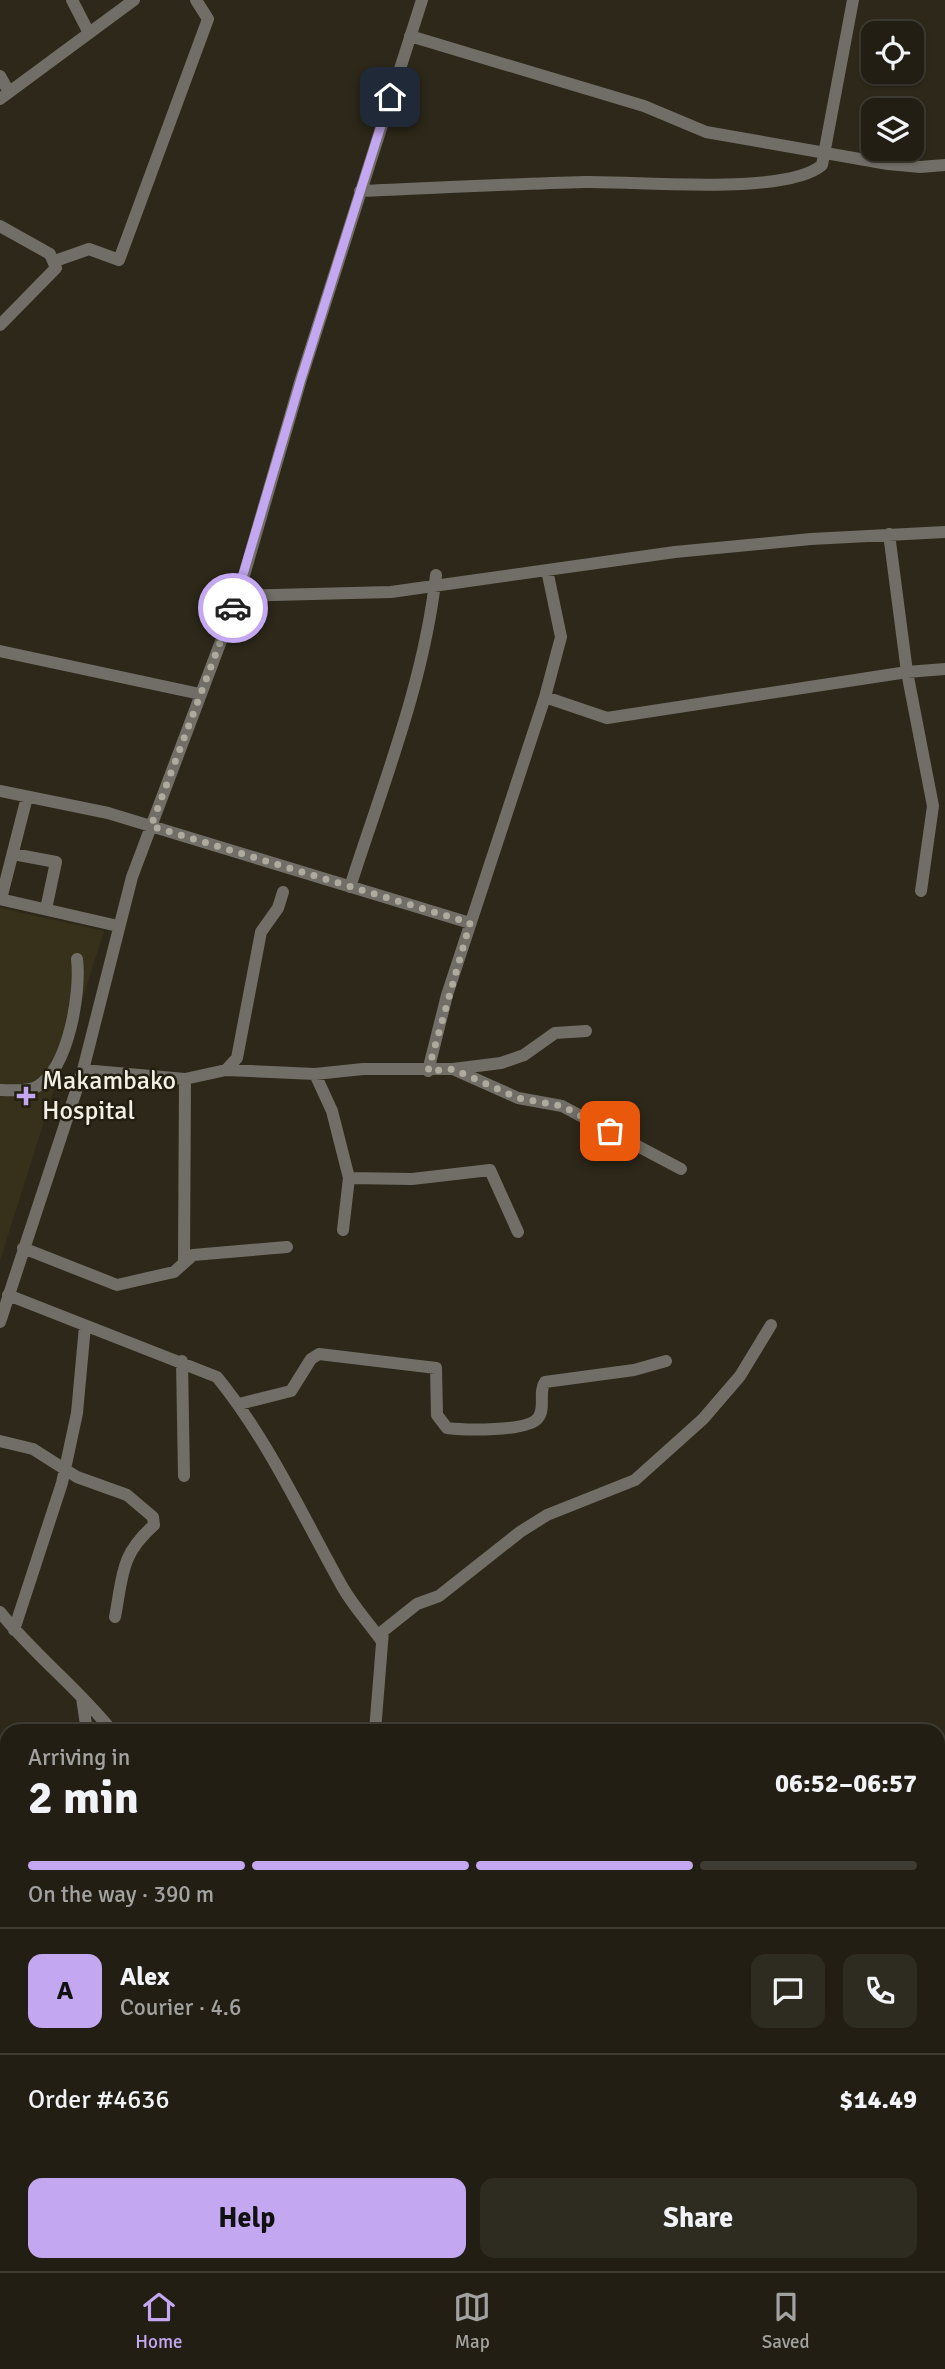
<!DOCTYPE html>
<meta charset="utf-8">
<style>
body{margin:0;font-family:Signika,sans-serif;background:#2e2b21;color:#f1f3f6;height:100vh;display:flex;flex-direction:column;font-size:26px;white-space:nowrap}
*{box-sizing:border-box;margin:0}
p{font-size:23px;color:#a2a2a0}
.icon{flex:none;width:38px;height:38px;fill:none;stroke:currentColor;stroke-width:2;stroke-linecap:round;stroke-linejoin:round}
.map{position:relative;flex:1;overflow:hidden}
.details{position:absolute;left:0px;top:1724px;width:945px;height:548px;display:flex;flex-direction:column;background:#221e13;border-radius:21px 21px 0 0;box-shadow:0 2px 5px #0004,0 0 0 2px #3f3c33}
.details>*{flex:none}
.tools{position:absolute;left:861px;top:21px;display:grid;gap:14px}
.tools a{display:grid;place-items:center;width:63px;height:63px;border-radius:14px;background:#221e13;box-shadow:0 2px 5px #0004,0 0 0 2px #3f3c33;font-size:35px}
.pin{position:absolute;display:grid;place-items:center;width:60px;height:60px;color:#fff;margin:-30px;border-radius:14px;box-shadow:0 4px 10px #0006}
.courier{position:absolute;display:grid;place-items:center;width:70px;height:70px;margin:-35px;border:5px solid #c4a7f1;border-radius:50%;background:#fff;color:#222;box-shadow:0 2px 9px #0007}
.overview em{font-style:normal;font-weight:800}
.overview div{display:flex;flex-direction:column-reverse}
.overview{display:flex;align-items:center;justify-content:space-between;height:119px;padding:0 28px}
h1{font-size:46px;font-weight:800;line-height:52px}
.bar{display:grid;grid-template-columns:repeat(4,1fr);gap:10px 7px;align-content:center;height:84px;padding:0 28px}
.bar i{height:9px;border-radius:5px;background:#3f3c33}
.bar .active{background:#c4a7f1}
.bar p{grid-column:span 4}
.line{display:flex;align-items:center;gap:18px;padding:0 28px;border-top:2px solid #3f3c33}
.line div{flex:1}
.round{display:grid;place-items:center;flex:none;width:74px;height:74px;border-radius:14px;background:#2e2b21}
.primary-button{display:flex;gap:14px;margin-top:auto;padding:14px 28px}
.primary-button a{flex:1;height:80px;border-radius:14px;background:#c4a7f1;color:#111;font-size:28px;font-weight:800;line-height:80px;text-align:center}
.primary-button a+a{background:#2e2b21;color:#f1f3f6}
.dock{display:flex;justify-content:space-around;align-items:center;height:98px;border-top:2px solid #3f3c33;background:#221e13;font-size:19px;color:#a2a2a0}
.dock a{display:grid;justify-items:center;gap:4px}
.dock .active{color:#c4a7f1}
.map>svg:first-child{display:block}
.built{fill:#37301a}
.lines{fill:none;stroke-linecap:round;stroke-linejoin:round}
.minor{stroke:#706e66;stroke-width:12}
.done{stroke:#aeaa9e;stroke-width:7;stroke-dasharray:0 12.6}
.route{stroke:#c4a7f1;stroke-width:9}
.poi-dot{fill:#c4a7f1;stroke:#231e10;stroke-width:2.5}
.labels{text-anchor:middle;dominant-baseline:central;stroke-width:5;stroke-linejoin:round;paint-order:stroke}
.poi-label{font-size:26px;fill:#f3f0e6;stroke:#231e10;text-anchor:start}
</style>
<div class="map">
<svg width="945" height="2271" viewBox="0 0 945 2271">
<rect width="100%" height="100%" fill="#2d2819"/>
<path class="built" d="M 0,908 L 104,931 L 0,1261 Z"/>
<g class="lines">
<path class="minor" d="M 72,0 L 89,33
M 410,36 L 644,106 L 706,132 L 888,164 L 920,167 L 945,165
M 0,76 L 9,92
M 0,99 L 134,0
M 360,191 C 435,188 510,184 585,182 C 635,181 787,196 822,165 L 853,0
M 0,226 L 50,254 L 56,268 L 0,325
M 55,261 L 89,249 L 119,260 L 208,19 L 196,0
M 889,534 L 907,672 L 933,806 L 921,891
M 238,596 L 391,592 L 675,552 L 811,539 L 945,532
M 0,651 L 200,694
M 545,697 L 607,718 L 907,672 L 945,669
M 0,791 L 108,813 L 470,923
M 13,854 L 56,862 L 46,909
M 350,887 C 383,784 424,683 436,575
M 0,899 L 118,926
M 1,899 L 27,797
M 453,1069 L 501,1063 L 524,1055 L 555,1033 L 586,1031
M 83,1070 L 185,1079 L 226,1070 L 315,1074 L 363,1069 L 453,1069 L 518,1098 L 562,1106 L 681,1169
M 226,1070 L 237,1058 L 261,932 L 278,908 L 283,892
M 428,1071 L 447,995 L 545,697 L 561,637 L 547,570
M 315,1074 L 332,1111 L 349,1178 L 343,1230
M 0,1090 C 12,1090 27,1092 38,1086 C 69,1067 81,992 77,959
M 349,1178 L 412,1179 L 490,1170 L 518,1232
M 23,1248 L 117,1285 L 174,1272 L 193,1255 L 287,1247
M 184,1260 L 185,1079
M 8,1295 L 217,1377 C 269,1441 303,1517 343,1588 C 354,1607 369,1623 381,1640
M 0,1322 L 83,1070 L 132,877 L 238,596 L 301,379 L 422,0
M 182,1361 L 184,1476
M 239,1404 L 291,1391 L 311,1359 L 319,1354 L 436,1368 L 437,1415 L 447,1428 C 463,1430 528,1432 538,1418 C 546,1408 538,1392 545,1382 L 634,1370 L 666,1361
M 0,1441 L 33,1449 L 77,1477 L 127,1495 L 153,1517 L 154,1525 C 120,1555 123,1575 115,1617
M 0,1612 C 34,1655 78,1688 112,1731
M 14,1630 L 62,1483 L 77,1413 L 85,1326
M 82,1698 L 87,1731
M 375,1731 L 383,1631 L 417,1604 L 439,1596 L 520,1532 L 547,1515 L 635,1480 L 703,1419 L 740,1376 L 771,1325
M 0,1893 L 7,1891
M 0,2236 L 7,2234
M 938,2243 L 945,2241
M 27,2264 L 28,2271
M 120,2264 L 120,2271
M 216,2264 L 217,2271
M 832,2271 L 856,2264"/>
</g>
<g class="lines">
<path class="done" d="M 233,608 L 151,826 L 470,923 L 428,1071 L 453,1069 L 518,1098 L 562,1106 L 610,1131"/>
<path class="route" d="M 233,608 L 301,379 L 390,97"/>
</g>
<path class="poi-dot" d="M22.5 1085.5h7v7h7v7h-7v7h-7v-7h-7v-7h7z"/>
<g class="labels">
<g class="poi-label">
<text x="42" y="1081">Makambako<tspan x="42" dy="30">Hospital</tspan></text>
</g>
</g>
</svg>
<div class="tools">
<a><svg class="icon" aria-label="locate" viewBox="0 0 24 24"><circle cx="12" cy="12" r="6"/><path d="M12 2v4M12 18v4M2 12h4M18 12h4"/></svg></a>
<a><svg class="icon" aria-label="layers" viewBox="0 0 24 24"><path d="M12 4l9 5-9 5-9-5zM3 14l9 5 9-5"/></svg></a>
</div>
<div class="pin" style="left:610px;top:1131px;background:#ea580c"><svg class="icon" aria-label="bag" viewBox="0 0 24 24"><path d="M5 8h14l-1 12H6zM9 8a3 3 0 0 1 6 0"/></svg></div>
<div class="pin" style="left:390px;top:97px;background:#1f2937"><svg class="icon" aria-label="home" viewBox="0 0 24 24"><path d="M3 11l9-7 9 7M6 9v11h12V9"/></svg></div>
<div class="courier" style="left:233px;top:608px"><svg class="icon" aria-label="car" viewBox="0 0 24 24"><path d="M5 17H2v-5l4-1 3-4h7l3 4 3 1v5h-3M9 17h6M6 11h13"/><circle cx="7" cy="17" r="2"/><circle cx="17" cy="17" r="2"/></svg></div>
<section class="details">
<div class="overview"><div><h1>2 min</h1><p>Arriving in</p></div><em>06:52–06:57</em></div>
<div class="bar"><i class="active"></i><i class="active"></i><i class="active"></i><i></i><p>On the way · 390 m</p></div>
<div class="line" style="height:126px"><b class="round" style="background:#c4a7f1;color:#111">A</b><div><b>Alex</b><p>Courier · 4.6</p></div><a class="round"><svg class="icon" aria-label="chat" viewBox="0 0 24 24"><path d="M4 5h16v11H9l-5 4z"/></svg></a><a class="round"><svg class="icon" aria-label="phone" viewBox="0 0 24 24"><path d="M5 4h4l2 5-3 2q2 4 5 5l2-3 5 2v4C11 20 4 13 5 4z"/></svg></a></div>
<div class="line" style="height:91px"><div>Order #4636</div><b>$14.49</b></div>
<div class="primary-button"><a>Help</a><a>Share</a></div>
</section>
</div>
<nav class="dock">
<a class="active"><svg class="icon" aria-label="home" viewBox="0 0 24 24"><path d="M3 11l9-7 9 7M6 9v11h12V9"/></svg>Home</a>
<a><svg class="icon" aria-label="map" viewBox="0 0 24 24"><path d="M3 6l6-2 6 2 6-2v14l-6 2-6-2-6 2zM9 4v14M15 6v14"/></svg>Map</a>
<a><svg class="icon" aria-label="saved" viewBox="0 0 24 24"><path d="M7 4h10v16l-5-4-5 4z"/></svg>Saved</a>
</nav>
